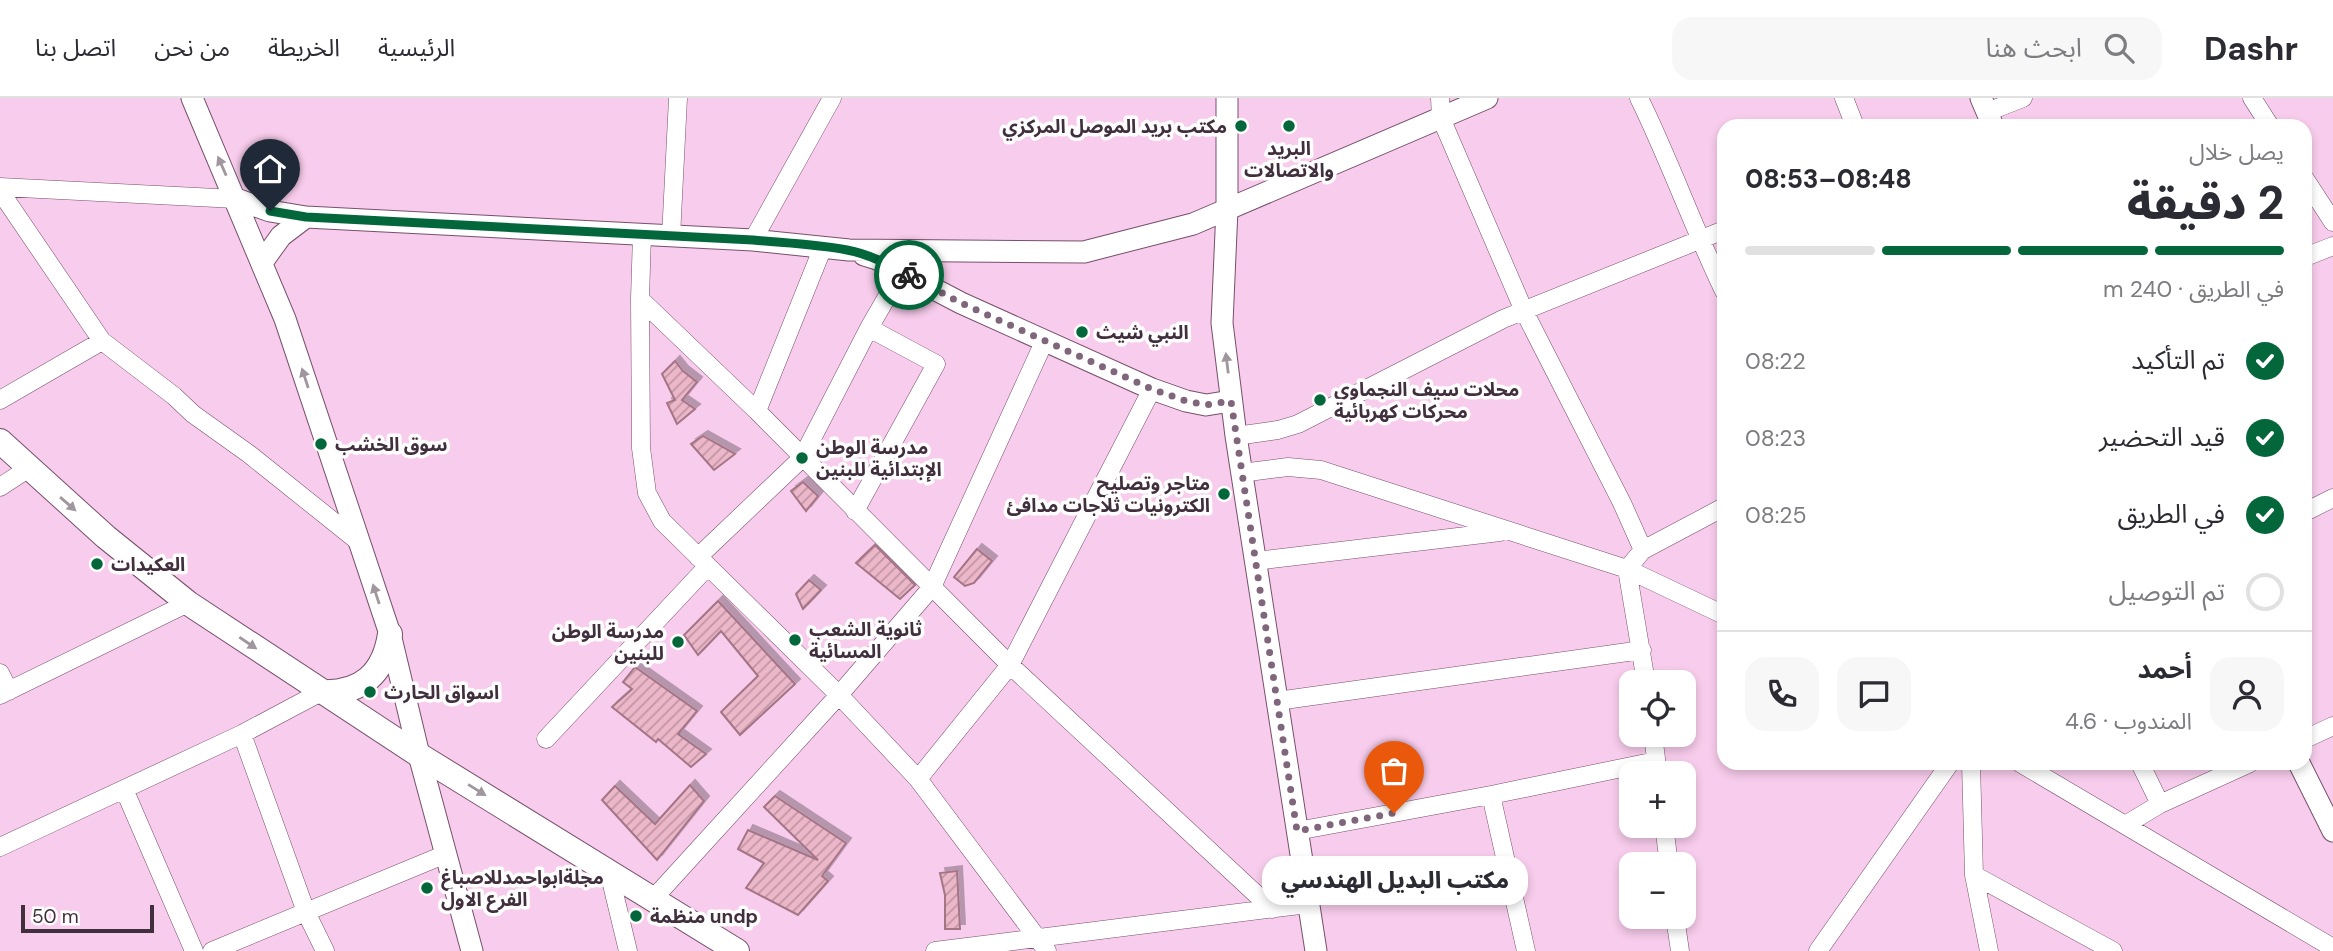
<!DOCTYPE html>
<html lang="ar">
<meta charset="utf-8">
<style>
body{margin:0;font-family:"DM Sans","Noto Sans Arabic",sans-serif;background:#f7f7f7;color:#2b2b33;direction:rtl;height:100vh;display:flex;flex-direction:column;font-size:26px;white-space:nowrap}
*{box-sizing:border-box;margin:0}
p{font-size:23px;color:#7c7c81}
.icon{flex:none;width:38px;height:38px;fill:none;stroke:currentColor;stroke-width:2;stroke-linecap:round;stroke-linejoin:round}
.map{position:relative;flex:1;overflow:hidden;direction:ltr}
.drawer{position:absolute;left:1717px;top:21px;width:595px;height:651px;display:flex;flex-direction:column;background:#fff;border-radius:21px;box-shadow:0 4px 10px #0003;direction:rtl}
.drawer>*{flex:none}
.tools{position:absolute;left:1619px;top:572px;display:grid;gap:14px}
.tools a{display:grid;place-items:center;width:77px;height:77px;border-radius:14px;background:#fff;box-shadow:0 4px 10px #0003;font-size:35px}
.scale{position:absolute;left:21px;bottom:18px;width:133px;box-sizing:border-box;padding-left:7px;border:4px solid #402f3c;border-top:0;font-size:19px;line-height:24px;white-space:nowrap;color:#402f3c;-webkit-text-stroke:5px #fdfdfd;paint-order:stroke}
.pin{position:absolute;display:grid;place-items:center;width:60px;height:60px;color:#fff;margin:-72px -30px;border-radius:50% 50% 50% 0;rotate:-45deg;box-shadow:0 0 7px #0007}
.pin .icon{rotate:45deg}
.courier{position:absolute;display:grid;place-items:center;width:70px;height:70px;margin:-35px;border:5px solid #04673b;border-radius:50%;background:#fff;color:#222;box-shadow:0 2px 9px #0007}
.bubble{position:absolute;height:49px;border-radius:21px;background:#fff;box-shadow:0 4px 10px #0003;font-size:23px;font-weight:800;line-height:49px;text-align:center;direction:rtl}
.overview em{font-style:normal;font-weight:800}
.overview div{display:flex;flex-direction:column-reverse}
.overview{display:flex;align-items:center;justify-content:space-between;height:119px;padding:0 28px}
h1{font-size:46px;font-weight:800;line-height:52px}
.bar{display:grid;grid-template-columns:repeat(4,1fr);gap:10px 7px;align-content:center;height:84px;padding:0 28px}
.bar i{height:9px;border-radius:5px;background:#e1e1e2}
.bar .current{background:#04673b}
.bar p{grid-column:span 4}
.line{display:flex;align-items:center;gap:18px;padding:0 28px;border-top:2px solid #e1e1e2}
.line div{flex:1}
.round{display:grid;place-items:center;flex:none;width:74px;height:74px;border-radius:21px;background:#f7f7f7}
ol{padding:0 28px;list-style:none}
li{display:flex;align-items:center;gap:21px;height:77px}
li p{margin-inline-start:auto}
li .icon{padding:7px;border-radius:50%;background:#04673b;color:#fff;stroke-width:4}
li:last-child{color:#7c7c81}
li i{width:38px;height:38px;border:4px solid #e1e1e2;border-radius:50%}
header{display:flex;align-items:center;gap:42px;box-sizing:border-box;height:98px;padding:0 35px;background:#fff;border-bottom:2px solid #e1e1e2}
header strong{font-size:33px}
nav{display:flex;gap:38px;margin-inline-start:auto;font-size:24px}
.search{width:490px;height:63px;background:#f7f7f7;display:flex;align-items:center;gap:18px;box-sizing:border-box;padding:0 24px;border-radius:21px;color:#7c7c81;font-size:26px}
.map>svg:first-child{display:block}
.building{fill:url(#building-hatch);stroke:#a47485;stroke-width:2;filter:url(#shadow)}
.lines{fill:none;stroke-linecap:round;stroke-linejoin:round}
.minor-casing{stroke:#76506c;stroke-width:19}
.tertiary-casing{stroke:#76506c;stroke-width:23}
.secondary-casing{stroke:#76506c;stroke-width:26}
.minor{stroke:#fff;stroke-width:18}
.tertiary{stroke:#fff;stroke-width:21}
.secondary{stroke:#fff;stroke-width:24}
.oneway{fill:#a0979e}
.done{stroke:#80667a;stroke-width:7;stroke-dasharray:0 12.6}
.route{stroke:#04673b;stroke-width:9}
.poi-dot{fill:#04673b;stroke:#fdfdfd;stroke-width:2.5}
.labels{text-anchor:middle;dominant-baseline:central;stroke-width:7;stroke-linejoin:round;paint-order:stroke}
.poi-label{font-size:19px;font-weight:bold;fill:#402f3c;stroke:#fdfdfd;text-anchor:start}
</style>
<header>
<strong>Dashr</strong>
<div class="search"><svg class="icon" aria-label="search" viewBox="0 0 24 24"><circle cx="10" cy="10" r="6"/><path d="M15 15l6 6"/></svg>ابحث هنا</div>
<nav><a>الرئيسية</a><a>الخريطة</a><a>من نحن</a><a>اتصل بنا</a></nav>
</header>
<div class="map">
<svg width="2333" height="853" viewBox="0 0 2333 853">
<defs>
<pattern id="building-hatch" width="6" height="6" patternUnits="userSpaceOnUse" patternTransform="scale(1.75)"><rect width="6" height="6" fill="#ebb7c9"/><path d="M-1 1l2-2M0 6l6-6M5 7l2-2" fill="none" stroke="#c095a4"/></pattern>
<filter id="shadow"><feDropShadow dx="5" dy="-5" stdDeviation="0" flood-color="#0004"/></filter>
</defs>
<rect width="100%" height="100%" fill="#f8ccec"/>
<path class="building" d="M 675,263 L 683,273 L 697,284 L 682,302 L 695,311 L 677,326 L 667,305 L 675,302 L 662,276 Z
M 703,338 L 735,356 L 714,372 L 691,346 Z
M 803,384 L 818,398 L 806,413 L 791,393 Z
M 875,447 L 915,487 L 900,501 L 856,465 Z
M 977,451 L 992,463 L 974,485 L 965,488 L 954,479 Z
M 809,482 L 821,492 L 803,511 L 796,496 Z
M 718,503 L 795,586 L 740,637 L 721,614 L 758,578 L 721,533 L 698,557 L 684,537 Z
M 635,569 L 697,613 L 678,636 L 706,656 L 691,669 L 658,641 L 656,644 L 612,609 L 632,591 L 623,584 Z
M 690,687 L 704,703 L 657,762 L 602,702 L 615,688 L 655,726 Z
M 775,698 L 846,745 L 822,778 L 828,783 L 798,817 L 746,790 L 764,765 L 738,751 L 748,732 L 818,762 L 764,709 Z
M 957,773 L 960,831 L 945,831 L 945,797 L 940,775 Z"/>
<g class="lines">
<g class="minor-casing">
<path id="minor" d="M 1440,0 L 1441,20 L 1524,213 L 1622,405 L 1643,452
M 1639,0 C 1670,63 1693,129 1724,193
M 1844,0 L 1855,28
M 2252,0 L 2270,28
M 1987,14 L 2023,0
M 2305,81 L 2333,124
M 0,89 L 236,101
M 0,93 L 102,243 L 174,298 L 193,316 L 249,356 L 359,444
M 642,137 L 640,201 L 641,350 L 647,395 L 662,423 L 839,597 L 918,681 L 1047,853
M 671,139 L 678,0
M 753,142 L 832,0
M 2305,159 L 2333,148
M 640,201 L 757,313 L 1010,567 L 1272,811
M 0,302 L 102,243
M 757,313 L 823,149
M 1236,338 L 1278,332 L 1298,326 L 1503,221 L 1724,132
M 1241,375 L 1288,369 L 1321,372 L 1627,471 L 1724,517
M 0,389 L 29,370
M 855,413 L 936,266 L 869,230
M 2305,414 L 2333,400
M 698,459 L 802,360 L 869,230 L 902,173
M 1255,463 L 1500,434
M 0,575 L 9,593
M 1646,584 L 1627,471 L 1643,452 L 1724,409
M 0,597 L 188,505
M 1277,603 L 1642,552
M 242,636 L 306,814 L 325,853
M 1653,637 L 1658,676
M 546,641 L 707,469
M 2305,641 L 2333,628
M 1971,665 L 1974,777 L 1989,853
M 2020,665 L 2333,850
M 2140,665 L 2160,706
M 918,681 L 1010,567 L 1152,291
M 124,691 L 194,853
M 1491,697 L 1526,853
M 2127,726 L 2160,706 L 2250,665
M 1664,728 L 1669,766
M 1297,733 L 1491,697 L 1656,663
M 0,749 L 242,636 L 321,594
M 609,774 L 628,853
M 1974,777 L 2113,853
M 653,801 L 839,597 L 932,489 L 1044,244
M 1675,819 L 1680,853
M 212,853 L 446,756
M 935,853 L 1308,806
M 1818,853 L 1950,665"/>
</g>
<g class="tertiary-casing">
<path id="tertiary" d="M 192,0 L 285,221 L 390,536 L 419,657 L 472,853
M 1227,0 L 1227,111 L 1222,225 L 1236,338 L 1316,853
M 1981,0 L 1993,28
M 236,101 L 270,113 L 306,119 L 753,142 L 849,152 L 1084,154 L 1193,126 L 1487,0
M 864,157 L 877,161 L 961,205 L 1152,291 L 1186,303 L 1206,307 L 1231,303
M 263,163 L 281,138 L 306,119
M 2299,665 L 2333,733"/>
</g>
<g class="secondary-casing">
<path id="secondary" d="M 0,343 L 106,439 L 188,505 L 419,657 L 737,853
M 321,594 C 361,596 384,576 390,536"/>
</g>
<use href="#minor" class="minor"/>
<use href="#tertiary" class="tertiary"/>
<use href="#secondary" class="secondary"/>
</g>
<defs><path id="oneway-solid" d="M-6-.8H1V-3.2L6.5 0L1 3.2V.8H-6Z" transform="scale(1.75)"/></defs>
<g class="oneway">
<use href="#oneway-solid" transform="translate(222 68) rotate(-114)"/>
<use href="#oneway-solid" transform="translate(1227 265) rotate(-97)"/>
<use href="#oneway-solid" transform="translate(305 280) rotate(-108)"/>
<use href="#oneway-solid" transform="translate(68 406) rotate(41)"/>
<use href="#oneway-solid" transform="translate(376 496) rotate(-108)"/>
<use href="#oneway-solid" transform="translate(248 545) rotate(34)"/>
<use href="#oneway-solid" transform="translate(477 692) rotate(32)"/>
</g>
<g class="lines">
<path class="done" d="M 909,177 L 961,205 L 1152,291 L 1186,303 L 1206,307 L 1231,303 L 1297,733 L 1394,715"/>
<path class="route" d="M 270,113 L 306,119 L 753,142 C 784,145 816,146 847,152 C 869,156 890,167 909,177"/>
</g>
<g class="poi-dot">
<circle cx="1241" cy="28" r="7"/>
<circle cx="1289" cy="28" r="7"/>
<circle cx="1082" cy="234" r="7"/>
<circle cx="1320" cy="302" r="7"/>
<circle cx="321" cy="346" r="7"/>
<circle cx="802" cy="360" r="7"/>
<circle cx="1224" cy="396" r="7"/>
<circle cx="97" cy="466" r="7"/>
<circle cx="795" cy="542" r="7"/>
<circle cx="678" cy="544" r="7"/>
<circle cx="370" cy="594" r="7"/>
<circle cx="427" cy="790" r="7"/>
<circle cx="636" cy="818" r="7"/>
</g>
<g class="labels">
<g class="poi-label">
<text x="1227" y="28" text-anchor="end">مكتب بريد الموصل المركزي</text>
<text x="1289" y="50" text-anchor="middle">البريد<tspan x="1289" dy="22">والاتصالات</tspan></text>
<text x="1096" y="234">النبي شيث</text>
<text x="1334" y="291">محلات سيف النجماوي<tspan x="1334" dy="22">محركات كهربائية</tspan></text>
<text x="335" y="346">سوق الخشب</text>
<text x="816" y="349">مدرسة الوطن<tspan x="816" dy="22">الإبتدائية للبنين</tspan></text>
<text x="1210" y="385" text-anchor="end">متاجر وتصليح<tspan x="1210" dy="22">الكترونيات ثلاجات مدافئ</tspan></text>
<text x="111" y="466">العكيدات</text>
<text x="809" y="531">ثانوية الشعب<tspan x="809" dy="22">المسائية</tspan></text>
<text x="664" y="533" text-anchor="end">مدرسة الوطن<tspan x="664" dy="22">للبنين</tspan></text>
<text x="384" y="594">اسواق الحارث</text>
<text x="441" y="779">مجلةابواحمدللاصباغ<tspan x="441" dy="22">الفرع الاول</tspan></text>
<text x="650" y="818">منظمة undp</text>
</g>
</g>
</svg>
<div class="tools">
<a><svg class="icon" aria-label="locate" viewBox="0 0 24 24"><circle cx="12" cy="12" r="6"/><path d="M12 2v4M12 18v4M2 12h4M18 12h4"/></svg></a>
<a>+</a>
<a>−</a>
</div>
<div class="scale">50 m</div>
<div class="pin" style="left:1394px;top:715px;background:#ea580c"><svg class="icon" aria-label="bag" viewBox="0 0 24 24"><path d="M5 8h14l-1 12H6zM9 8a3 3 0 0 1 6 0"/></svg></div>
<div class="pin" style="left:270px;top:113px;background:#1f2937"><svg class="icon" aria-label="home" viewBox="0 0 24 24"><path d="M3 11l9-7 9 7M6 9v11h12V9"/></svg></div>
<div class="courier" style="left:909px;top:177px"><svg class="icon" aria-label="bike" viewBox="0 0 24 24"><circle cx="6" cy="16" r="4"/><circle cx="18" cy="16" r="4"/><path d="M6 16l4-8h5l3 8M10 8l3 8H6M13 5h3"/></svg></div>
<div class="bubble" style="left:1262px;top:758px;width:266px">مكتب البديل الهندسي</div>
<section class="drawer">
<div class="overview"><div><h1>2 دقيقة</h1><p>يصل خلال</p></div><em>08:48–08:53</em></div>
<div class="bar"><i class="current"></i><i class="current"></i><i class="current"></i><i></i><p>في الطريق · 240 m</p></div>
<ol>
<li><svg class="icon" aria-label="check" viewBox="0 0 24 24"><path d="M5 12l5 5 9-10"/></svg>تم التأكيد<p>08:22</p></li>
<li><svg class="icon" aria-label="check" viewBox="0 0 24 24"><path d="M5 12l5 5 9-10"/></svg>قيد التحضير<p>08:23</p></li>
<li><svg class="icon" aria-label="check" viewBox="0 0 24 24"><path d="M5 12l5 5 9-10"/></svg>في الطريق<p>08:25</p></li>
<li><i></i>تم التوصيل</li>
</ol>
<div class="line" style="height:126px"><a class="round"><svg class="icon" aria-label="person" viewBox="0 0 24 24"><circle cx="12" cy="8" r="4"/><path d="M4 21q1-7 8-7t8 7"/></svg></a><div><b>أحمد</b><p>المندوب · 4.6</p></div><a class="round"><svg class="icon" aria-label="chat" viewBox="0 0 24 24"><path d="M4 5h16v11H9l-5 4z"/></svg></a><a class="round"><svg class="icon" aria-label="phone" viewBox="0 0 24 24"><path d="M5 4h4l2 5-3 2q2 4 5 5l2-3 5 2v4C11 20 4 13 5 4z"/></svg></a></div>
</section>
</div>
